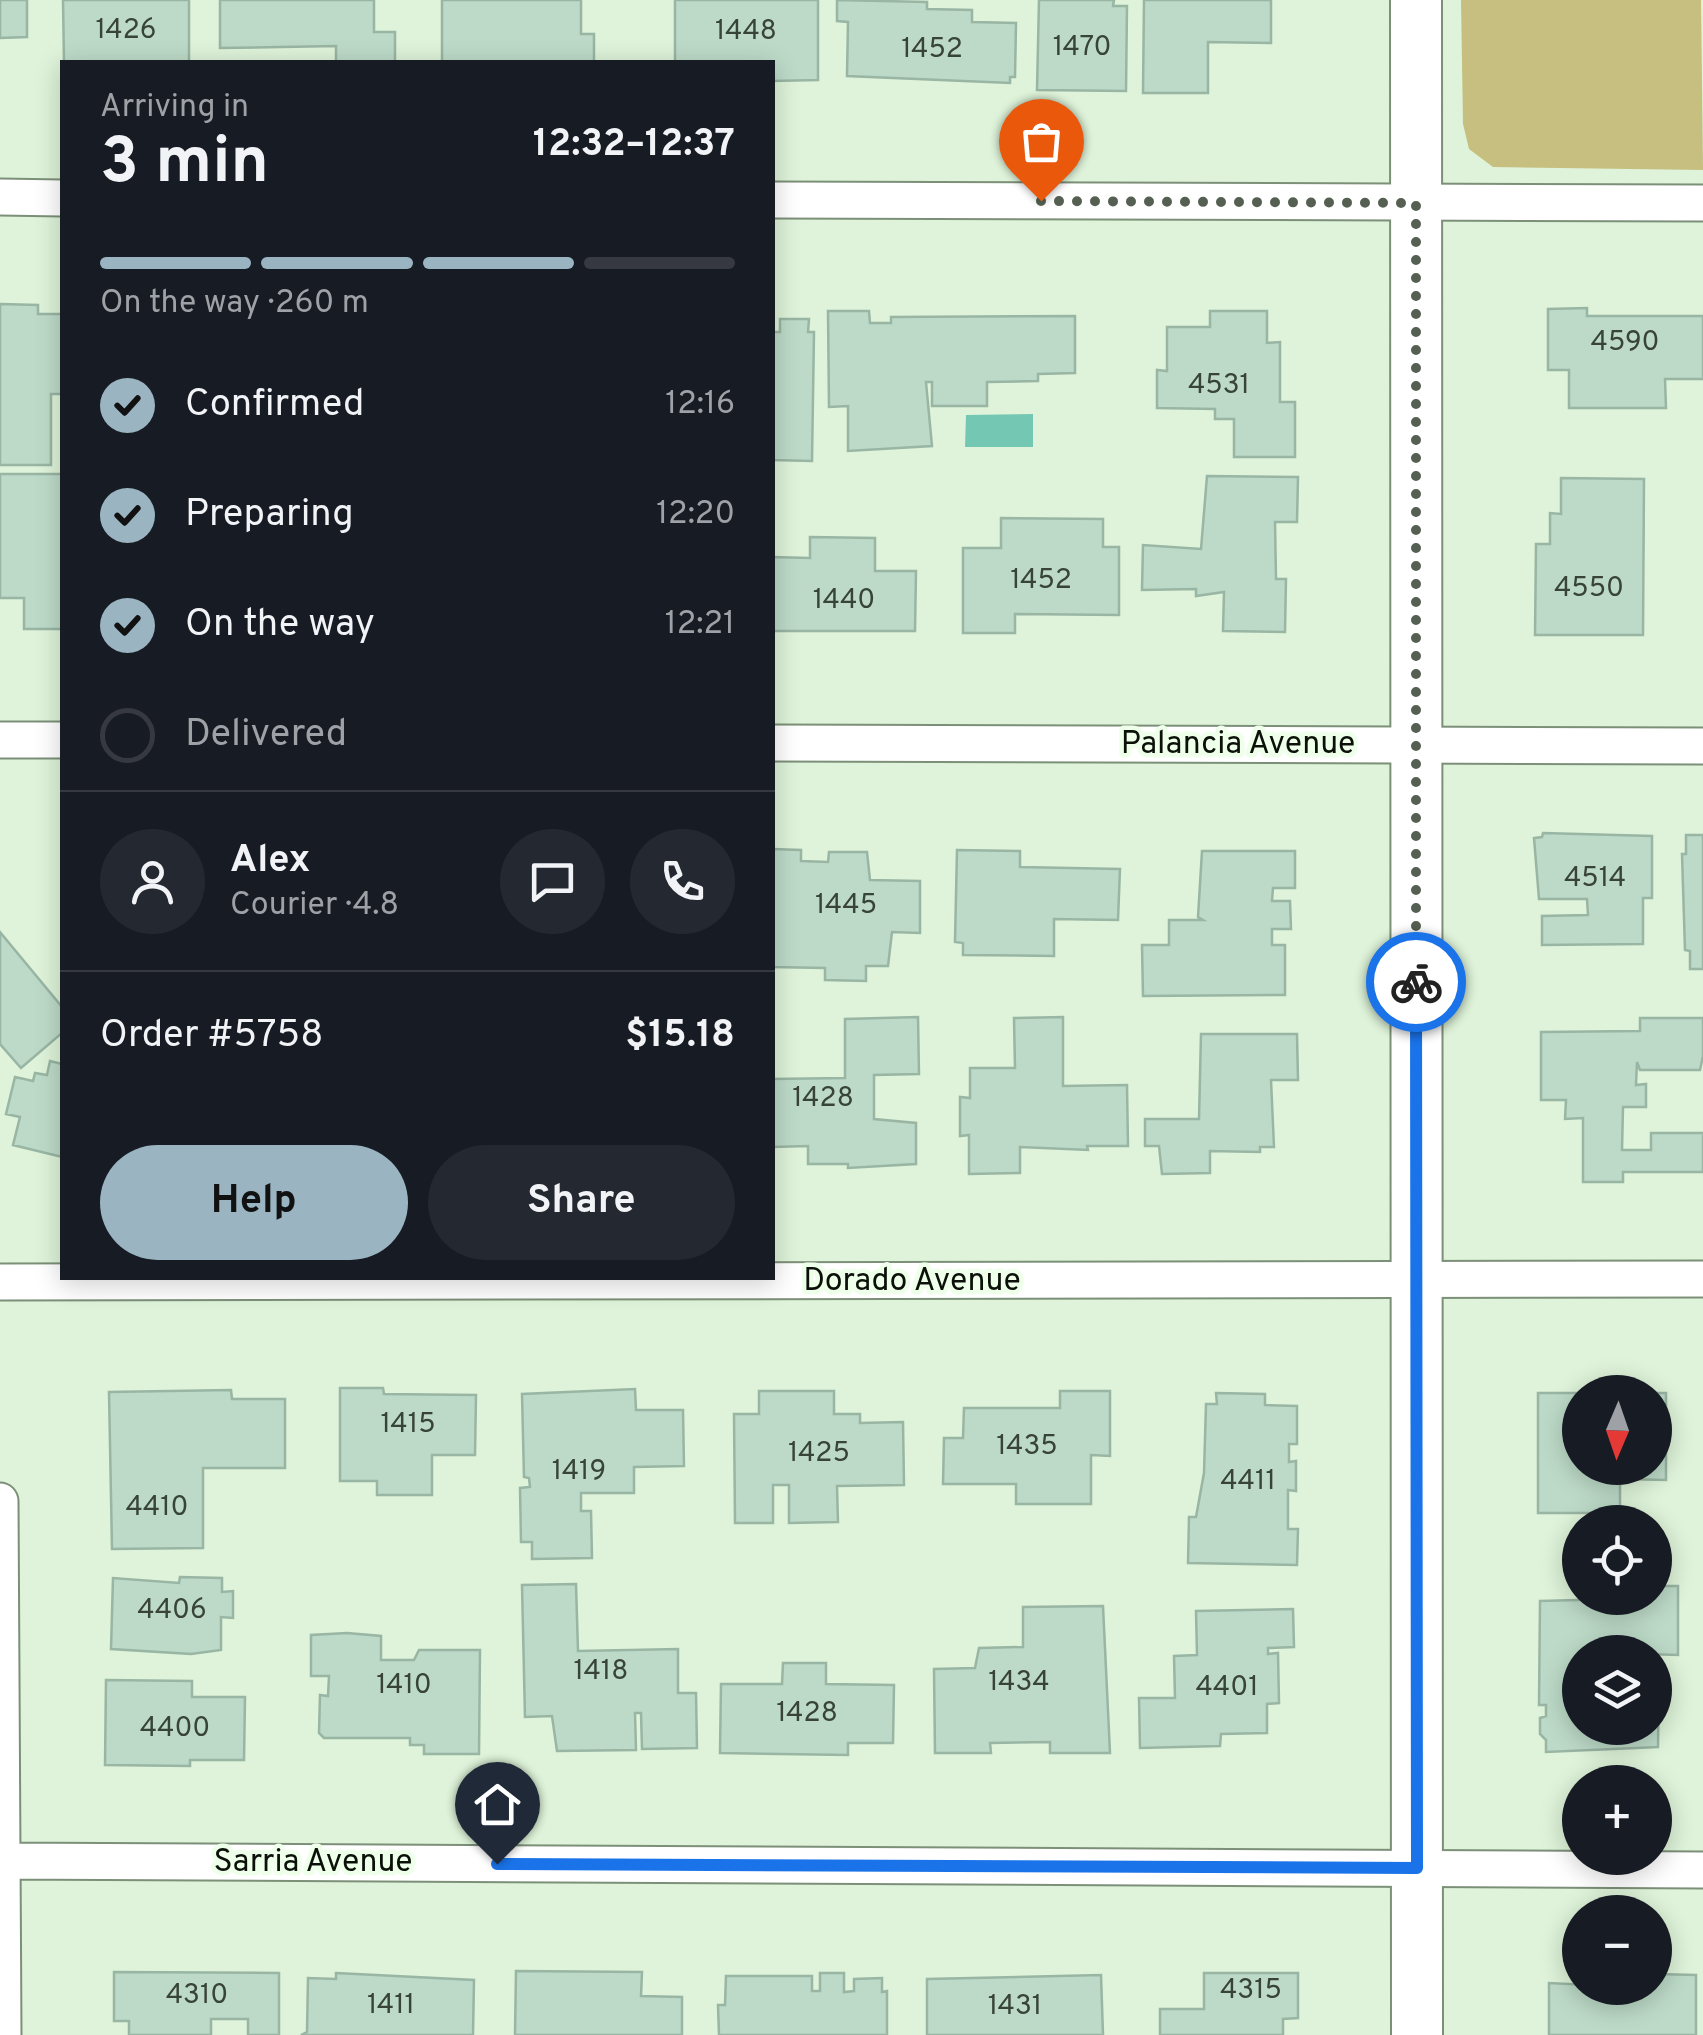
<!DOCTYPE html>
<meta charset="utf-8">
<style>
body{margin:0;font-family:Overpass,sans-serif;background:#242831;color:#f1f3f6;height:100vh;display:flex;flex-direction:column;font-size:38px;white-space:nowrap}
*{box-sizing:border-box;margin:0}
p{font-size:32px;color:#9ea1a6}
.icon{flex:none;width:55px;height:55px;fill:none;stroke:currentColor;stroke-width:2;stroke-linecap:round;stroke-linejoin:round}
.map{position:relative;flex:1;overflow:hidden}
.drawer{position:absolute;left:60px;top:60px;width:715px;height:1220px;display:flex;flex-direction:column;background:#171b24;border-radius:0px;box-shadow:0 5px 25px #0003}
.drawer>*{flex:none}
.needle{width:65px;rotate:182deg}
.fabs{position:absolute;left:1562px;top:1375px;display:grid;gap:20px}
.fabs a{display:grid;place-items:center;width:110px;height:110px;border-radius:50%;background:#171b24;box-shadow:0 5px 25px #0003;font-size:50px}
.pin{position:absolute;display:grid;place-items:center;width:85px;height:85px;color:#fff;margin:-102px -42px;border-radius:50% 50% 50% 0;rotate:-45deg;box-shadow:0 0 10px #0007}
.pin .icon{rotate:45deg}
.courier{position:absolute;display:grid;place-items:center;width:100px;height:100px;margin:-50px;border:8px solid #1a73e8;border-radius:50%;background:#fff;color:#222;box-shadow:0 2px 12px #0007}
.headline em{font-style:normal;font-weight:700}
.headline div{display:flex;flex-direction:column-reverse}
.headline{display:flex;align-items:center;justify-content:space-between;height:170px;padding:0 40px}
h1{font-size:65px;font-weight:700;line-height:75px}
.bar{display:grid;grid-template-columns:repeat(4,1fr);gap:15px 10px;align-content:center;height:120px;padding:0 40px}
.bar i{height:12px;border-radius:8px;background:#363941}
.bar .selected{background:#9ab4c2}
.bar p{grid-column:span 4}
.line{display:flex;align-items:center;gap:25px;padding:0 40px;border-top:2px solid #363941}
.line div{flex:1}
.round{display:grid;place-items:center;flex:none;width:105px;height:105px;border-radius:52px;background:#242831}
ol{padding:0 40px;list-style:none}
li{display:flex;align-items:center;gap:30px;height:110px}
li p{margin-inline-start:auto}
li .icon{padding:10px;border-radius:50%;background:#9ab4c2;color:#111;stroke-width:4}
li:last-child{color:#9ea1a6}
li i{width:55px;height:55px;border:5px solid #363941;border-radius:50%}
.button{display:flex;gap:20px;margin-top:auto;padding:20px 40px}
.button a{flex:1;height:115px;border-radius:60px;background:#9ab4c2;color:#111;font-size:40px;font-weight:700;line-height:115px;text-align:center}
.button a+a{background:#242831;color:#f1f3f6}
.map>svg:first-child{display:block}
.green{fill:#c6bf7f}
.water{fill:#74c8b3}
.building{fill:#bddac8;stroke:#99b5a3;stroke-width:2.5}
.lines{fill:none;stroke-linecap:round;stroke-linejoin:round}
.street-casing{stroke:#7c8f78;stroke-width:39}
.secondary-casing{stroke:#7c8f78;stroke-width:54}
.street{stroke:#fff;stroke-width:35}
.secondary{stroke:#fff;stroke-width:50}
.done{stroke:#556052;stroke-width:10;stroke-dasharray:0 18}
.route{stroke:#1a73e8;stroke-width:12}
.labels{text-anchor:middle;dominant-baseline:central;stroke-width:9;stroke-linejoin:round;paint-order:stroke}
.number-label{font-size:28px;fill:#384339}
.street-label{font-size:32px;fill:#0b1109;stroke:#eeffea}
</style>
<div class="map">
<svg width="1703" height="2035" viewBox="0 0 1703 2035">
<rect width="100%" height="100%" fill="#def3d9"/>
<path class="green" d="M 1461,0 L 1701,0 L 1703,170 L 1493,167 L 1469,149 L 1463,124 Z"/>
<path class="water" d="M 1033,414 L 1033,447 L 965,447 L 966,415 Z"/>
<path class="building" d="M 0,0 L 27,0 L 27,37 L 0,38 Z
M 63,0 L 189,0 L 189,62 L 64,62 Z
M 220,0 L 374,0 L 374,32 L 395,32 L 395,62 L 336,62 L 336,46 L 220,48 Z
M 442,0 L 581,0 L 581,34 L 594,34 L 594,62 L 442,62 Z
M 675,0 L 818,0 L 818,80 L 772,81 L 772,62 L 675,62 Z
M 837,0 L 927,2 L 927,9 L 972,10 L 972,22 L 1016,23 L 1015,77 L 1010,77 L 1010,83 L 847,76 L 848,22 L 837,21 Z
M 1039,0 L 1114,0 L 1113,6 L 1127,6 L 1126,91 L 1037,90 Z
M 1144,0 L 1271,0 L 1271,43 L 1208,42 L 1208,93 L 1143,93 Z
M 0,304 L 38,305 L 38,314 L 62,314 L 62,394 L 51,394 L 51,465 L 0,465 Z
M 1587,308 L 1587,316 L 1703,316 L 1703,379 L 1665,379 L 1666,408 L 1569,408 L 1569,370 L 1548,370 L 1548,309 Z
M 828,311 L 869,311 L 870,323 L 891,323 L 891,317 L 1075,316 L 1075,373 L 1038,374 L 1038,381 L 987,382 L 987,406 L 932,406 L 932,382 L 926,382 L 932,446 L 848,451 L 848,406 L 829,407 Z
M 1210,311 L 1267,311 L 1267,343 L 1280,342 L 1280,402 L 1295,402 L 1295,457 L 1234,457 L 1234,419 L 1215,419 L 1215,409 L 1157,408 L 1157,370 L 1167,371 L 1167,327 L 1210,327 Z
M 780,319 L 809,319 L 808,332 L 814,332 L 812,461 L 772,460 L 772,332 L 780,332 Z
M 0,474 L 62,474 L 62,629 L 24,629 L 24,598 L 0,598 Z
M 1207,476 L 1298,477 L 1297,522 L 1275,522 L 1276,579 L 1286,579 L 1285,632 L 1223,631 L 1224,592 L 1196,596 L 1196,589 L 1142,590 L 1143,545 L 1201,549 Z
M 1561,478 L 1644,479 L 1643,635 L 1535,635 L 1536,544 L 1550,544 L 1550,513 L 1561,514 Z
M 1001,518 L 1103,519 L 1103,547 L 1119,547 L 1119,615 L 1015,614 L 1015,633 L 963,633 L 963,548 L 1001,548 Z
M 810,537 L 875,538 L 875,571 L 916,571 L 915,631 L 772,631 L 772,557 L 810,558 Z
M 1543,833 L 1652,836 L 1652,898 L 1643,898 L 1643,944 L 1542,945 L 1542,916 L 1588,915 L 1587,899 L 1539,899 L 1534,838 L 1542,837 Z
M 1686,835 L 1703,835 L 1703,969 L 1690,969 L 1690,951 L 1685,950 L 1682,854 L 1686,854 Z
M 772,849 L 801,850 L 801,861 L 828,862 L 829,852 L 867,852 L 870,880 L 920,881 L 920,933 L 892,932 L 888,966 L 866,966 L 866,981 L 825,980 L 825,968 L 772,967 Z
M 957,850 L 1020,851 L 1020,867 L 1120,869 L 1118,920 L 1054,919 L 1054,956 L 963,955 L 963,943 L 955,942 Z
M 1202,851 L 1295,851 L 1295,888 L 1273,888 L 1272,901 L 1290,901 L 1291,929 L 1272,929 L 1272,945 L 1285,945 L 1285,995 L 1143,996 L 1142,945 L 1169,945 L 1169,920 L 1203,920 L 1198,917 Z
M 0,932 L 62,1007 L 62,1033 L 21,1068 L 0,1044 Z
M 918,1017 L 919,1074 L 874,1075 L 874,1119 L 916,1123 L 916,1164 L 848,1168 L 848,1164 L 808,1164 L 808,1146 L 772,1147 L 772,1079 L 845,1078 L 845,1019 Z
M 1063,1017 L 1063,1086 L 1127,1085 L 1128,1146 L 1087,1146 L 1088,1150 L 1020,1147 L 1020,1173 L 969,1174 L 969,1135 L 960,1136 L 960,1097 L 970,1098 L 970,1068 L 1015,1068 L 1014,1018 Z
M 1640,1018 L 1703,1018 L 1703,1056 L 1700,1070 L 1640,1070 L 1637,1062 L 1636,1085 L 1646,1084 L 1646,1107 L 1623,1107 L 1622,1150 L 1651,1150 L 1651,1133 L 1703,1133 L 1703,1172 L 1623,1172 L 1623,1182 L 1583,1182 L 1583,1118 L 1565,1119 L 1566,1100 L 1541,1100 L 1541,1032 L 1640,1031 Z
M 1201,1034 L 1297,1034 L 1298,1080 L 1271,1080 L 1274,1147 L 1260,1147 L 1260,1152 L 1210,1151 L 1210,1173 L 1162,1174 L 1159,1146 L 1145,1146 L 1145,1119 L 1199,1119 Z
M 50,1061 L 62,1064 L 62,1157 L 13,1145 L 20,1117 L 6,1114 L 15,1077 L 33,1081 L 35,1073 L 47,1075 Z
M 340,1388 L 383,1388 L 384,1394 L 476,1395 L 475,1455 L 432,1455 L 432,1495 L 377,1495 L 377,1481 L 340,1481 Z
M 635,1389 L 636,1410 L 683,1410 L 684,1466 L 634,1467 L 634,1493 L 581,1493 L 581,1511 L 591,1511 L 592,1558 L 532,1559 L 532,1542 L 521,1542 L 520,1488 L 530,1487 L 529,1478 L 524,1477 L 522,1394 Z
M 231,1390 L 232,1399 L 285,1399 L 285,1468 L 203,1468 L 203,1548 L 112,1549 L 109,1392 Z
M 759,1391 L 834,1391 L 834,1414 L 860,1414 L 860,1423 L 903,1422 L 904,1485 L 837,1486 L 838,1522 L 789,1523 L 789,1485 L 773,1485 L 773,1523 L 735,1523 L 734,1414 L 759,1414 Z
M 1060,1391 L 1110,1391 L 1110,1456 L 1091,1455 L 1091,1504 L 1016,1504 L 1016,1484 L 943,1484 L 944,1438 L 963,1438 L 964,1408 L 1060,1408 Z
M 1216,1393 L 1265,1394 L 1265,1405 L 1297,1406 L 1297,1444 L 1289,1444 L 1289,1462 L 1296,1461 L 1296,1491 L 1288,1490 L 1288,1529 L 1298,1529 L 1297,1565 L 1188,1563 L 1189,1517 L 1196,1517 L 1204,1473 L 1206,1404 L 1217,1404 Z
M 1538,1393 L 1580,1393 L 1580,1468 L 1655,1468 L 1655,1393 L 1666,1393 L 1666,1480 L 1620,1479 L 1620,1513 L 1538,1513 Z
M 180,1577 L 222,1578 L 222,1592 L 233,1591 L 233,1618 L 221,1617 L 221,1650 L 191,1654 L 111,1649 L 113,1578 L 179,1583 Z
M 576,1584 L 578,1651 L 678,1649 L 678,1693 L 696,1693 L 697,1748 L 642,1749 L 641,1713 L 635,1713 L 636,1750 L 557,1751 L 552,1716 L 525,1717 L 522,1585 Z
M 1655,1586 L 1678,1586 L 1678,1655 L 1580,1652 L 1580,1728 L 1655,1728 L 1655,1676 L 1659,1676 L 1658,1747 L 1546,1752 L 1546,1740 L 1540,1734 L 1540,1718 L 1546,1716 L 1546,1705 L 1539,1705 L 1540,1601 L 1655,1598 Z
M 1103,1606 L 1110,1753 L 1050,1753 L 1050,1742 L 990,1743 L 991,1753 L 935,1753 L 934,1669 L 975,1668 L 979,1648 L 1023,1647 L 1023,1607 Z
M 1293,1609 L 1294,1647 L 1268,1648 L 1268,1654 L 1278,1653 L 1279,1703 L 1267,1704 L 1267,1733 L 1221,1734 L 1220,1746 L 1140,1748 L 1139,1698 L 1175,1698 L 1174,1656 L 1197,1655 L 1196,1611 Z
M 347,1633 L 381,1636 L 381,1660 L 414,1660 L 419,1650 L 480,1650 L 479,1754 L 424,1754 L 424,1745 L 410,1745 L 410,1738 L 324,1738 L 319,1733 L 320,1695 L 328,1696 L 329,1676 L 311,1676 L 311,1635 Z
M 783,1663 L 826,1663 L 826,1684 L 894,1685 L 893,1743 L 848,1743 L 848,1755 L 720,1753 L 721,1684 L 782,1684 Z
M 106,1680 L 192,1681 L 192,1697 L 245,1697 L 244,1760 L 190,1760 L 190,1766 L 105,1765 Z
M 516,1971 L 642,1972 L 641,1996 L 682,1997 L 682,2035 L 515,2035 Z
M 114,1972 L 279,1973 L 279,2035 L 248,2035 L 248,2019 L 211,2019 L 211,2035 L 129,2035 L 129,2021 L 114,2021 Z
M 336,1973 L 474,1980 L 473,2035 L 301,2035 L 307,2032 L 308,1978 L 336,1979 Z
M 820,1973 L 844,1973 L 844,1992 L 854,1991 L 854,1979 L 882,1978 L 882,1992 L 887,1991 L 887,2035 L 719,2035 L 718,2005 L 725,2005 L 726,1976 L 812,1976 L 812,1991 L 820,1991 Z
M 1204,1973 L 1298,1973 L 1298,2018 L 1283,2019 L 1283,2035 L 1160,2035 L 1160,2009 L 1204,2009 Z
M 1655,1974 L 1696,1975 L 1696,2035 L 1549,2035 L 1549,1983 L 1655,1988 Z
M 1101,1975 L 1103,2035 L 927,2035 L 927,1979 Z"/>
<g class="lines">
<g class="street-casing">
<path id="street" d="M 0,197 L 62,198
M 772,200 L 1703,203
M 0,740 L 62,740
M 772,743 L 1703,746
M 0,1282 L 1703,1279
M 0,1501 L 3,2035
M 3,1861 L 1703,1870"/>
</g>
<g class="secondary-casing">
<path id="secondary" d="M 1416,0 L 1417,2035"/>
</g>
<use href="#street" class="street"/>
<use href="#secondary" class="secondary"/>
</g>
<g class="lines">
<path class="done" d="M 1041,201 L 1416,203 L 1416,982"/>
<path class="route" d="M 497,1864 L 1417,1868 L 1416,982"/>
</g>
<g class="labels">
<g class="number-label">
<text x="126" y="31">1426</text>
<text x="746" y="32">1448</text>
<text x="1082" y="48">1470</text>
<text x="932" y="50">1452</text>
<text x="1625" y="343">4590</text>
<text x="1219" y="386">4531</text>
<text x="1041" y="581">1452</text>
<text x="1589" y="589">4550</text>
<text x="844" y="601">1440</text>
<text x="1595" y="879">4514</text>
<text x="846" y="906">1445</text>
<text x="823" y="1099">1428</text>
<text x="408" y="1425">1415</text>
<text x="1027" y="1447">1435</text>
<text x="819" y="1454">1425</text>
<text x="579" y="1472">1419</text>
<text x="1248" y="1482">4411</text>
<text x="157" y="1508">4410</text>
<text x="172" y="1611">4406</text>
<text x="601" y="1672">1418</text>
<text x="1019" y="1683">1434</text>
<text x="404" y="1686">1410</text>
<text x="1227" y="1688">4401</text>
<text x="807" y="1714">1428</text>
<text x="175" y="1729">4400</text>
<text x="1251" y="1991">4315</text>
<text x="197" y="1996">4310</text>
<text x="391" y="2006">1411</text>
<text x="1015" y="2007">1431</text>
</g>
<g class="street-label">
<text x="1238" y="745">Palancia Avenue</text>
<text x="912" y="1282">Dorado Avenue</text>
<text x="313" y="1863">Sarria Avenue</text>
</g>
</g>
</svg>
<div class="fabs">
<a><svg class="needle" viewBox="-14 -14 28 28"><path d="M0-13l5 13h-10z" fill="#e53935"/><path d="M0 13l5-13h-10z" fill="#9ea1a6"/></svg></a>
<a><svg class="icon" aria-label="locate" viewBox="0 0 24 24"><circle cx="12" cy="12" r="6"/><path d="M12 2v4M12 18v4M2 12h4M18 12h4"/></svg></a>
<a><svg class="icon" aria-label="layers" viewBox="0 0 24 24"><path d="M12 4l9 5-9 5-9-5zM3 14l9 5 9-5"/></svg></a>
<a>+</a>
<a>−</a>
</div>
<div class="pin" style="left:1041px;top:201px;background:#ea580c"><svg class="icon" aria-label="bag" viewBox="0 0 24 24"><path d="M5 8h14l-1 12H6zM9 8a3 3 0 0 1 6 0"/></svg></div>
<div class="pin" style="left:497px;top:1864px;background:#1f2937"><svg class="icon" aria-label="home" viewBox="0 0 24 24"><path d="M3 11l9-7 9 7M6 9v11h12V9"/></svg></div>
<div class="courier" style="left:1416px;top:982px"><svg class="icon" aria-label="bike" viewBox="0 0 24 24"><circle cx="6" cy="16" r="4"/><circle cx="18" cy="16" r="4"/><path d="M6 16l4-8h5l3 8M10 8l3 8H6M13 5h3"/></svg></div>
<section class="drawer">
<div class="headline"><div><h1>3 min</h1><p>Arriving in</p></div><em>12:32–12:37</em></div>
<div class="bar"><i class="selected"></i><i class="selected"></i><i class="selected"></i><i></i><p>On the way · 260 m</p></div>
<ol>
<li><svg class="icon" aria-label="check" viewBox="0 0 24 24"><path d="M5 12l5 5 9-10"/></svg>Confirmed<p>12:16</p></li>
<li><svg class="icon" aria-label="check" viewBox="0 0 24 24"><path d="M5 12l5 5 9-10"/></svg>Preparing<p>12:20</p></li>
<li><svg class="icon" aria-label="check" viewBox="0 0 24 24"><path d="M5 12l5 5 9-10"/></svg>On the way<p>12:21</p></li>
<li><i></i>Delivered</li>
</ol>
<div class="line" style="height:180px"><a class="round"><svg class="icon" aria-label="person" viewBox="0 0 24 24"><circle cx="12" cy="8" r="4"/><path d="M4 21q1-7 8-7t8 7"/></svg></a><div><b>Alex</b><p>Courier · 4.8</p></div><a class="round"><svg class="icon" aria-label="chat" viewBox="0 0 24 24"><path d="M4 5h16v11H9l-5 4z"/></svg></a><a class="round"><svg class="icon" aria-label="phone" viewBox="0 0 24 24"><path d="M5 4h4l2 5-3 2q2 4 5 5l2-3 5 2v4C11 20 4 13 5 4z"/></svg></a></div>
<div class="line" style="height:130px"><div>Order #5758</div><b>$15.18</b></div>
<div class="button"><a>Help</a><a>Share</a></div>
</section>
</div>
